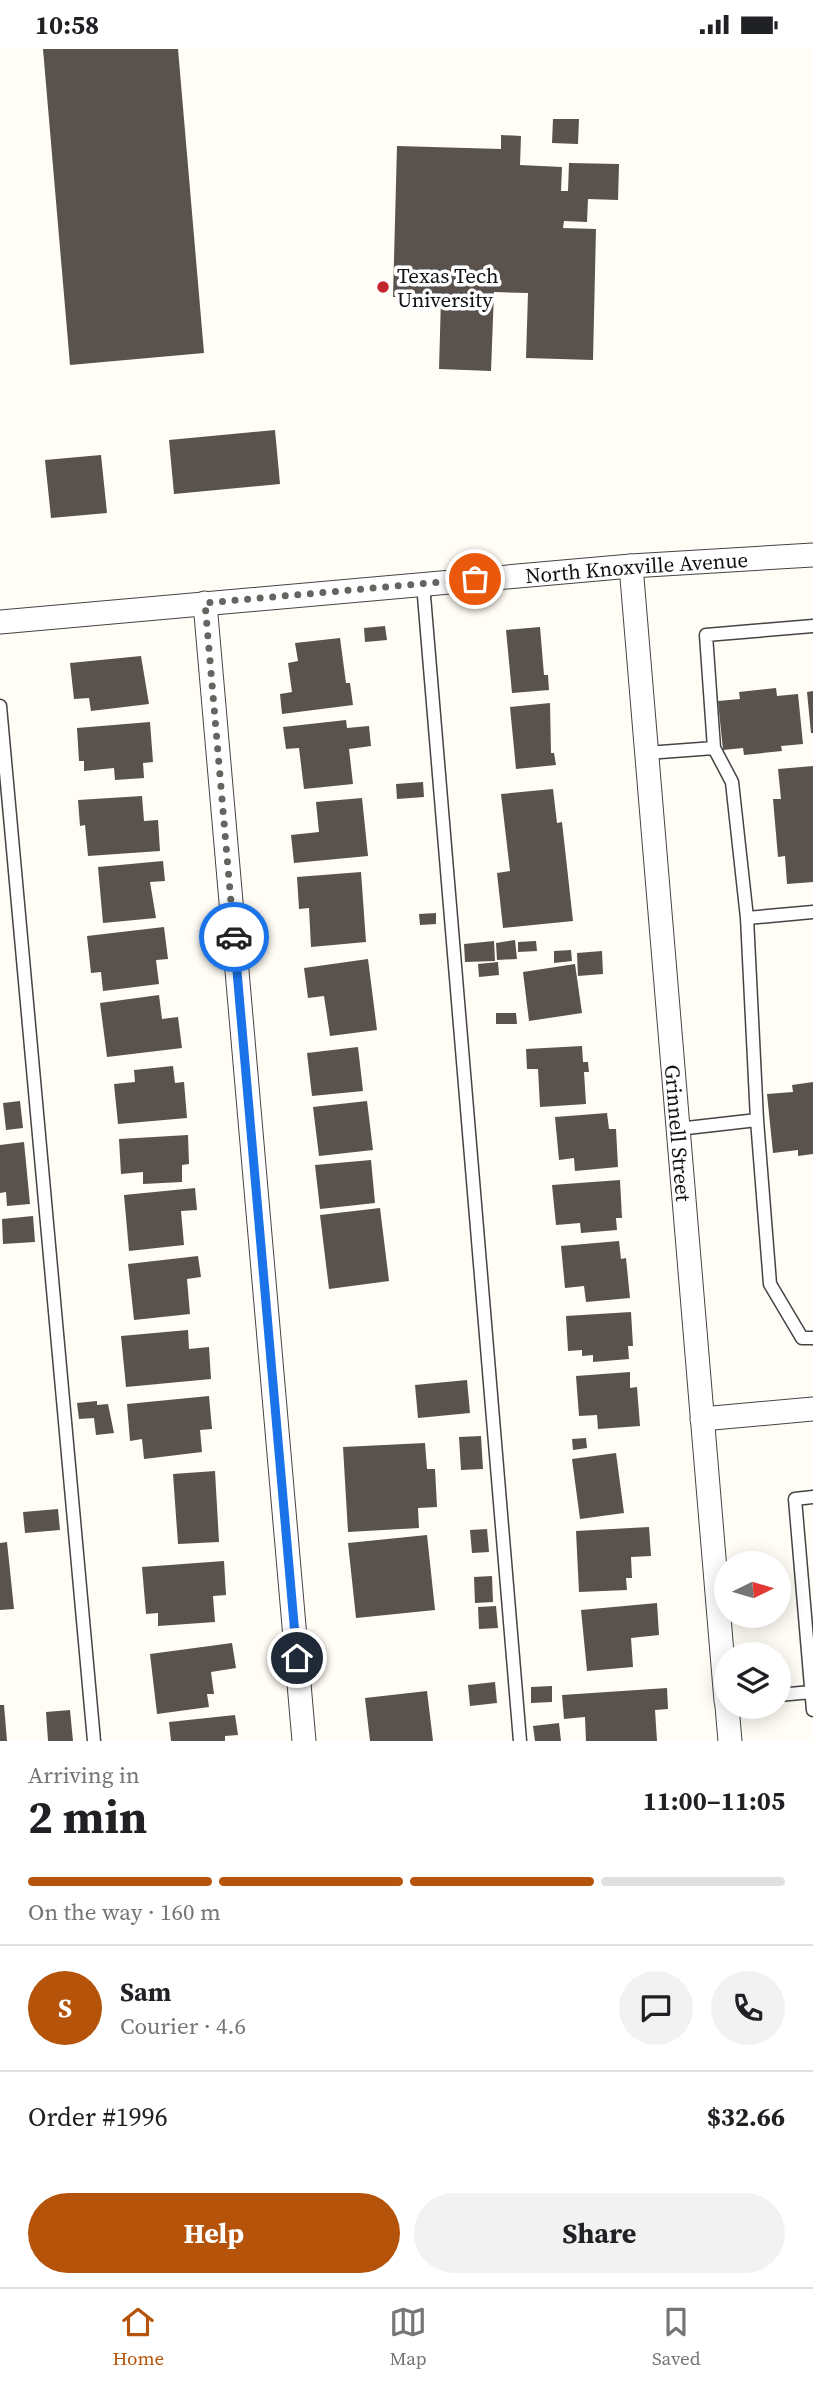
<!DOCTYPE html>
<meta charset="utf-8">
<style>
body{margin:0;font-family:"Source Serif 4",serif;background:#f2f2f2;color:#202124;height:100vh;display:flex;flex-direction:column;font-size:26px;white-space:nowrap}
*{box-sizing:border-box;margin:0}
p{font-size:23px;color:#757577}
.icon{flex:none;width:38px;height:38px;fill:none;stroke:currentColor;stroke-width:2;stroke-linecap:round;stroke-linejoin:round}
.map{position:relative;height:1692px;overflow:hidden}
.panel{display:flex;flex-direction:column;background:#fff;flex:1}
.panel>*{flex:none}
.needle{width:46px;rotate:85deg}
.controls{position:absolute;left:714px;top:1502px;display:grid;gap:14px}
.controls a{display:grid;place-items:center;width:77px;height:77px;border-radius:50%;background:#fff;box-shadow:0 4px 18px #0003;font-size:35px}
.pin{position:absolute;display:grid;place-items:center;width:60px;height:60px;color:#fff;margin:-30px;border:4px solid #fff;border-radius:50%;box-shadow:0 2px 7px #0007}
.courier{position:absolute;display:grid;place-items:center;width:70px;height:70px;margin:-35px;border:5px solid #1a73e8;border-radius:50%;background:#fff;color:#222;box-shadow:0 2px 9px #0007}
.headline em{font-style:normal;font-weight:700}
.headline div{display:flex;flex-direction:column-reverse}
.headline{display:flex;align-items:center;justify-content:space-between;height:119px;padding:0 28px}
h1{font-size:46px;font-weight:700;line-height:52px}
.bar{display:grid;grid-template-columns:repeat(4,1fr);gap:10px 7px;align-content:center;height:84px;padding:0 28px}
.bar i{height:9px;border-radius:5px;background:#e0e0e0}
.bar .active{background:#b45309}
.bar p{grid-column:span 4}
.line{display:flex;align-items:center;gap:18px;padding:0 28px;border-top:2px solid #e0e0e0}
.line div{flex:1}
.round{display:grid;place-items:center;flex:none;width:74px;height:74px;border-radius:37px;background:#f2f2f2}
.cta{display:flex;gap:14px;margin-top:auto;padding:14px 28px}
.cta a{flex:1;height:80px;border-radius:42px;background:#b45309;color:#fff;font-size:28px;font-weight:700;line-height:80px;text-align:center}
.cta a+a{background:#f2f2f2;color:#202124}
.status{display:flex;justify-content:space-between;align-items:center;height:49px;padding:0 35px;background:#fff;direction:ltr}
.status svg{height:19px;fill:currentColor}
.menu{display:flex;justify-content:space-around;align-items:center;height:98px;border-top:2px solid #e0e0e0;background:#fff;font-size:19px;color:#757577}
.menu a{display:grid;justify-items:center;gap:4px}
.menu .active{color:#b45309}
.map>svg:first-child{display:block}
.building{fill:#5a524d}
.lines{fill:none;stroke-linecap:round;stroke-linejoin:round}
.service-casing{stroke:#444;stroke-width:15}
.minor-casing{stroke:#444;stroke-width:25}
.service{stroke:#fff;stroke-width:12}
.minor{stroke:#fff;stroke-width:23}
.done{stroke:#646461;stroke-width:7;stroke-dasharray:0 12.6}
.route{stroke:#1a73e8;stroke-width:9}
.poi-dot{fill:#c4262e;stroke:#fff;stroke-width:2.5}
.labels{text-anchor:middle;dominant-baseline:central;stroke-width:7;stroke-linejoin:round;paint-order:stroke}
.poi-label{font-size:21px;fill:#111;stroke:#fff;text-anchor:start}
.street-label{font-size:21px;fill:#111;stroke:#fff}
</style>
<div class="status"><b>10:58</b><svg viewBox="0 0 49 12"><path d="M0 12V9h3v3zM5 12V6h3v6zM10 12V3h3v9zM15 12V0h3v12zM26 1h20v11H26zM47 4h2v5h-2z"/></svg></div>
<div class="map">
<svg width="813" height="1692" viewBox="0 0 813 1692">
<rect width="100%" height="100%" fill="#fffdf5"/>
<path class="building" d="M 43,0 L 178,0 L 204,304 L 70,316 Z
M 553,70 L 579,70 L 578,95 L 552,94 Z
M 501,86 L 521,87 L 520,116 L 562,118 L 561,142 L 568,142 L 569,114 L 619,115 L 618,151 L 588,150 L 587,173 L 564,172 L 563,179 L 596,180 L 593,311 L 526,309 L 528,244 L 494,243 L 491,322 L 439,320 L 441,249 L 393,248 L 397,97 L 501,100 Z
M 275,381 L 280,435 L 174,445 L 169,391 Z
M 101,406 L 107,464 L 51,469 L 45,411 Z
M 385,577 L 387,591 L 365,593 L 364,579 Z
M 540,578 L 544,626 L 548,626 L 549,641 L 512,644 L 506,581 Z
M 340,589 L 346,634 L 350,634 L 353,656 L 282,665 L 280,645 L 292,643 L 288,614 L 298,612 L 295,594 Z
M 141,607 L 149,655 L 91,662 L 89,649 L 74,650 L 70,614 Z
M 776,639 L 777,647 L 798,645 L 803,695 L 781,697 L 782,702 L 744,706 L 743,699 L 723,701 L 718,652 L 740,650 L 739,643 Z
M 813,642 L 813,684 L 811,684 L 807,643 Z
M 550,654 L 551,704 L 554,704 L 556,716 L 516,720 L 510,658 Z
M 346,671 L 347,679 L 369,677 L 371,697 L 349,700 L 353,735 L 304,740 L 299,699 L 286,700 L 283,678 Z
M 150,673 L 153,713 L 143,714 L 144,729 L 115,731 L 114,719 L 84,722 L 84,712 L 79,712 L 77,679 Z
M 813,717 L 813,833 L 787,835 L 785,807 L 778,808 L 773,750 L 781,750 L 778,720 Z
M 423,733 L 424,748 L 397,750 L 396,735 Z
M 553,740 L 557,774 L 562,773 L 573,872 L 503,879 L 497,824 L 510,822 L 501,745 Z
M 142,747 L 144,772 L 158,771 L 160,802 L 88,807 L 85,776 L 80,777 L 78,751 Z
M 362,749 L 368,807 L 294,814 L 291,786 L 319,783 L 316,753 Z
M 163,812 L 165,832 L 150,833 L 156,869 L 103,874 L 98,818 Z
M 361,823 L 366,893 L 311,898 L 309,859 L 299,860 L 297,828 Z
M 436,864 L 436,875 L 420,876 L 419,865 Z
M 164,878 L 168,910 L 156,911 L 159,935 L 103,942 L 101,923 L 91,924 L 87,887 Z
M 515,891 L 517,910 L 497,911 L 496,894 Z
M 494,892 L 495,912 L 465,913 L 464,895 Z
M 536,892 L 537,902 L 518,903 L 518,893 Z
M 571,901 L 572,912 L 554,914 L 554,902 Z
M 602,902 L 603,925 L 578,927 L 577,904 Z
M 368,910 L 377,981 L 330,987 L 324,947 L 308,949 L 304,919 Z
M 498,913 L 499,926 L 479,928 L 478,915 Z
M 575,915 L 582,964 L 529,972 L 523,923 Z
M 159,946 L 162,970 L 178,968 L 182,999 L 107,1008 L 100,954 Z
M 496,964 L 516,964 L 517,975 L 496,975 Z
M 582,997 L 583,1013 L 588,1013 L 589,1023 L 584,1023 L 586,1055 L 540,1058 L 538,1020 L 527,1020 L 526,1000 Z
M 358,998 L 363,1042 L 312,1047 L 307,1004 Z
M 173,1017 L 175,1034 L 184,1033 L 187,1069 L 118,1075 L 114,1035 L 135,1033 L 134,1021 Z
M 813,1033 L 813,1105 L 798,1107 L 798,1101 L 773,1104 L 767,1045 L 793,1043 L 792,1036 Z
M 20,1052 L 23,1079 L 6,1081 L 3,1054 Z
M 367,1052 L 373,1101 L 319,1107 L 313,1058 Z
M 607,1064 L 609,1080 L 616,1080 L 618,1118 L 575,1122 L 574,1109 L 559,1111 L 555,1068 Z
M 188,1086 L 189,1115 L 182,1116 L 182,1133 L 143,1135 L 143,1123 L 121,1125 L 119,1090 Z
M 24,1093 L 30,1155 L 7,1157 L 6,1143 L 0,1144 L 0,1096 Z
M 371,1111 L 375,1154 L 320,1160 L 315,1116 Z
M 620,1131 L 622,1169 L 616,1169 L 617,1181 L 581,1184 L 580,1174 L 556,1176 L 552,1136 Z
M 195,1139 L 197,1161 L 181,1162 L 184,1196 L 129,1202 L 124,1146 Z
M 380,1159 L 389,1232 L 329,1240 L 320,1166 Z
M 33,1167 L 35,1193 L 3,1195 L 2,1170 Z
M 619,1192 L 621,1210 L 626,1209 L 630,1249 L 586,1253 L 584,1237 L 565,1239 L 561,1197 Z
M 198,1207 L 201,1228 L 187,1230 L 190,1265 L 134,1271 L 128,1215 Z
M 631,1263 L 633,1297 L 628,1297 L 629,1310 L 593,1313 L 593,1306 L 582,1307 L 582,1301 L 568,1302 L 566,1267 Z
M 188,1281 L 189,1300 L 209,1298 L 211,1330 L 126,1338 L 121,1287 Z
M 630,1323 L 630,1339 L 637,1338 L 640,1377 L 598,1380 L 597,1366 L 579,1367 L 576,1327 Z
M 467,1331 L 470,1364 L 418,1369 L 415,1336 Z
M 209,1347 L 212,1380 L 200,1381 L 202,1403 L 144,1410 L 142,1390 L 130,1392 L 127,1355 Z
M 97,1352 L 97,1356 L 108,1355 L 114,1384 L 96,1386 L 94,1369 L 79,1370 L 77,1354 Z
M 481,1387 L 483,1420 L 461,1421 L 459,1388 Z
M 586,1389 L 587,1399 L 573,1401 L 572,1390 Z
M 425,1394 L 427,1420 L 435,1420 L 437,1458 L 418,1459 L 419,1479 L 348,1483 L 343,1398 Z
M 616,1404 L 624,1464 L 580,1470 L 572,1410 Z
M 215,1422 L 219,1493 L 178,1495 L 173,1425 Z
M 58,1460 L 60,1481 L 25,1484 L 23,1463 Z
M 649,1478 L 651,1507 L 631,1508 L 632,1529 L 626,1529 L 627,1541 L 579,1543 L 576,1482 Z
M 487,1480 L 489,1503 L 472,1504 L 470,1481 Z
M 427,1486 L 435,1561 L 356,1569 L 348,1494 Z
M 7,1493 L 14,1560 L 0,1561 L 0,1494 Z
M 224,1512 L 226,1546 L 213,1547 L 215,1573 L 158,1577 L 158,1564 L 146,1565 L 142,1518 Z
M 492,1527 L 493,1553 L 475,1554 L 474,1528 Z
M 657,1554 L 659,1586 L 631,1589 L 633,1618 L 587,1622 L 581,1561 Z
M 496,1557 L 498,1579 L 479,1580 L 478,1558 Z
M 232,1594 L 236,1619 L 211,1623 L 214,1645 L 207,1645 L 209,1658 L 157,1665 L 150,1605 Z
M 495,1633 L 497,1654 L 470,1657 L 468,1636 Z
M 552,1637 L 552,1653 L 531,1654 L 531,1638 Z
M 667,1639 L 668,1660 L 655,1661 L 657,1692 L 586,1692 L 585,1668 L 564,1670 L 562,1646 Z
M 427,1642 L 433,1692 L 370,1692 L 365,1649 Z
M 0,1656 L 4,1656 L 7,1692 L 0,1692 Z
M 70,1661 L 73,1692 L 48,1692 L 46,1663 Z
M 235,1666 L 238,1686 L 225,1687 L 225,1692 L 171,1692 L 169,1673 Z
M 559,1674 L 561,1692 L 535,1692 L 533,1677 Z"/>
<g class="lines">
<g class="service-casing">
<path id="service" d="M 423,535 L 520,1692
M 813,577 L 706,586 L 714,699 L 732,733 L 747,869 L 757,1071 L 770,1235 L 802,1289 L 813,1289
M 0,657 L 94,1692
M 647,704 L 714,699
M 747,869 L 813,863
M 678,1080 L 757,1071
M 813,1448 L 795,1450 L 813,1661
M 779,1646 L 811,1643"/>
</g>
<g class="minor-casing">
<g id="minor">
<path id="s1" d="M 631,517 L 726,1652"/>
<path d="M 205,554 L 304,1692"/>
<path id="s2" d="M 0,573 L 631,517 L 813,506"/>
<path d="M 702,1370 L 813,1360"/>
<path d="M 727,1657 L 730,1692"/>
</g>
</g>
<use href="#service" class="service"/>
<use href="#minor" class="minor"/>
</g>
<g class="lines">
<path class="done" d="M 234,888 L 205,554 L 475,530"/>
<path class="route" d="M 234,888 L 297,1609"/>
</g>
<circle class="poi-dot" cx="383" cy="238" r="7"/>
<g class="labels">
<g class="poi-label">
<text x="397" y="226">Texas Tech<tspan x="397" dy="24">University</tspan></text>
</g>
<g class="street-label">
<text stroke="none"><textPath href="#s2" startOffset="639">North Knoxville Avenue</textPath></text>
<text stroke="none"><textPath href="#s1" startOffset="569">Grinnell Street</textPath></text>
</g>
</g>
</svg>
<div class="controls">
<a><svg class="needle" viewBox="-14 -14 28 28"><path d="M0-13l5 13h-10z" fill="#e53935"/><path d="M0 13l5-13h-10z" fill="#757577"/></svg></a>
<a><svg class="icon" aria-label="layers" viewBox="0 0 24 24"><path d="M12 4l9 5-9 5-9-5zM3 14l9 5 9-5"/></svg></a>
</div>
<div class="pin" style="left:475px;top:530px;background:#ea580c"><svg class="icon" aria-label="bag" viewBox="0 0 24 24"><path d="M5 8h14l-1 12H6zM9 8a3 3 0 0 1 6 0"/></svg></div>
<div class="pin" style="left:297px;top:1609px;background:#1f2937"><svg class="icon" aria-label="home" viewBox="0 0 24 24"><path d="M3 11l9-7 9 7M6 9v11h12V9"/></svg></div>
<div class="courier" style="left:234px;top:888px"><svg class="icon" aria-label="car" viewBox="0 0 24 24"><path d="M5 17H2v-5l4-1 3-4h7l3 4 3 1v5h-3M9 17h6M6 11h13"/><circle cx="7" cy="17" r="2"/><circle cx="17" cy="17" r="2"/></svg></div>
</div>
<section class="panel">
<div class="headline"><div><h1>2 min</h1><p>Arriving in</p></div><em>11:00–11:05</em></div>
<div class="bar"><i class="active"></i><i class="active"></i><i class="active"></i><i></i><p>On the way · 160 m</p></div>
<div class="line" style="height:126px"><b class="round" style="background:#b45309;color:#fff">S</b><div><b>Sam</b><p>Courier · 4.6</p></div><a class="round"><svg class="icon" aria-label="chat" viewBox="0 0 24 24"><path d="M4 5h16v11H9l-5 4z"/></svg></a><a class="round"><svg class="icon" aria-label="phone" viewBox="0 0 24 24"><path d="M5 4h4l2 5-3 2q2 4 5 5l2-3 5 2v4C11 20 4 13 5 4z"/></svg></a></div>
<div class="line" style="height:91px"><div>Order #1996</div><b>$32.66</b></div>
<div class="cta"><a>Help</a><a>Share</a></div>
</section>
<nav class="menu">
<a class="active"><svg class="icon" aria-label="home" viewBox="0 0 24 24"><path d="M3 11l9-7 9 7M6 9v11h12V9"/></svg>Home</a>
<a><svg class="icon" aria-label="map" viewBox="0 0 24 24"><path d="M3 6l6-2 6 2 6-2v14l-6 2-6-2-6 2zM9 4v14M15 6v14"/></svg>Map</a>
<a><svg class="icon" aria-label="saved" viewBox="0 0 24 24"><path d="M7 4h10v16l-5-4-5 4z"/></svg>Saved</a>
</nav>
